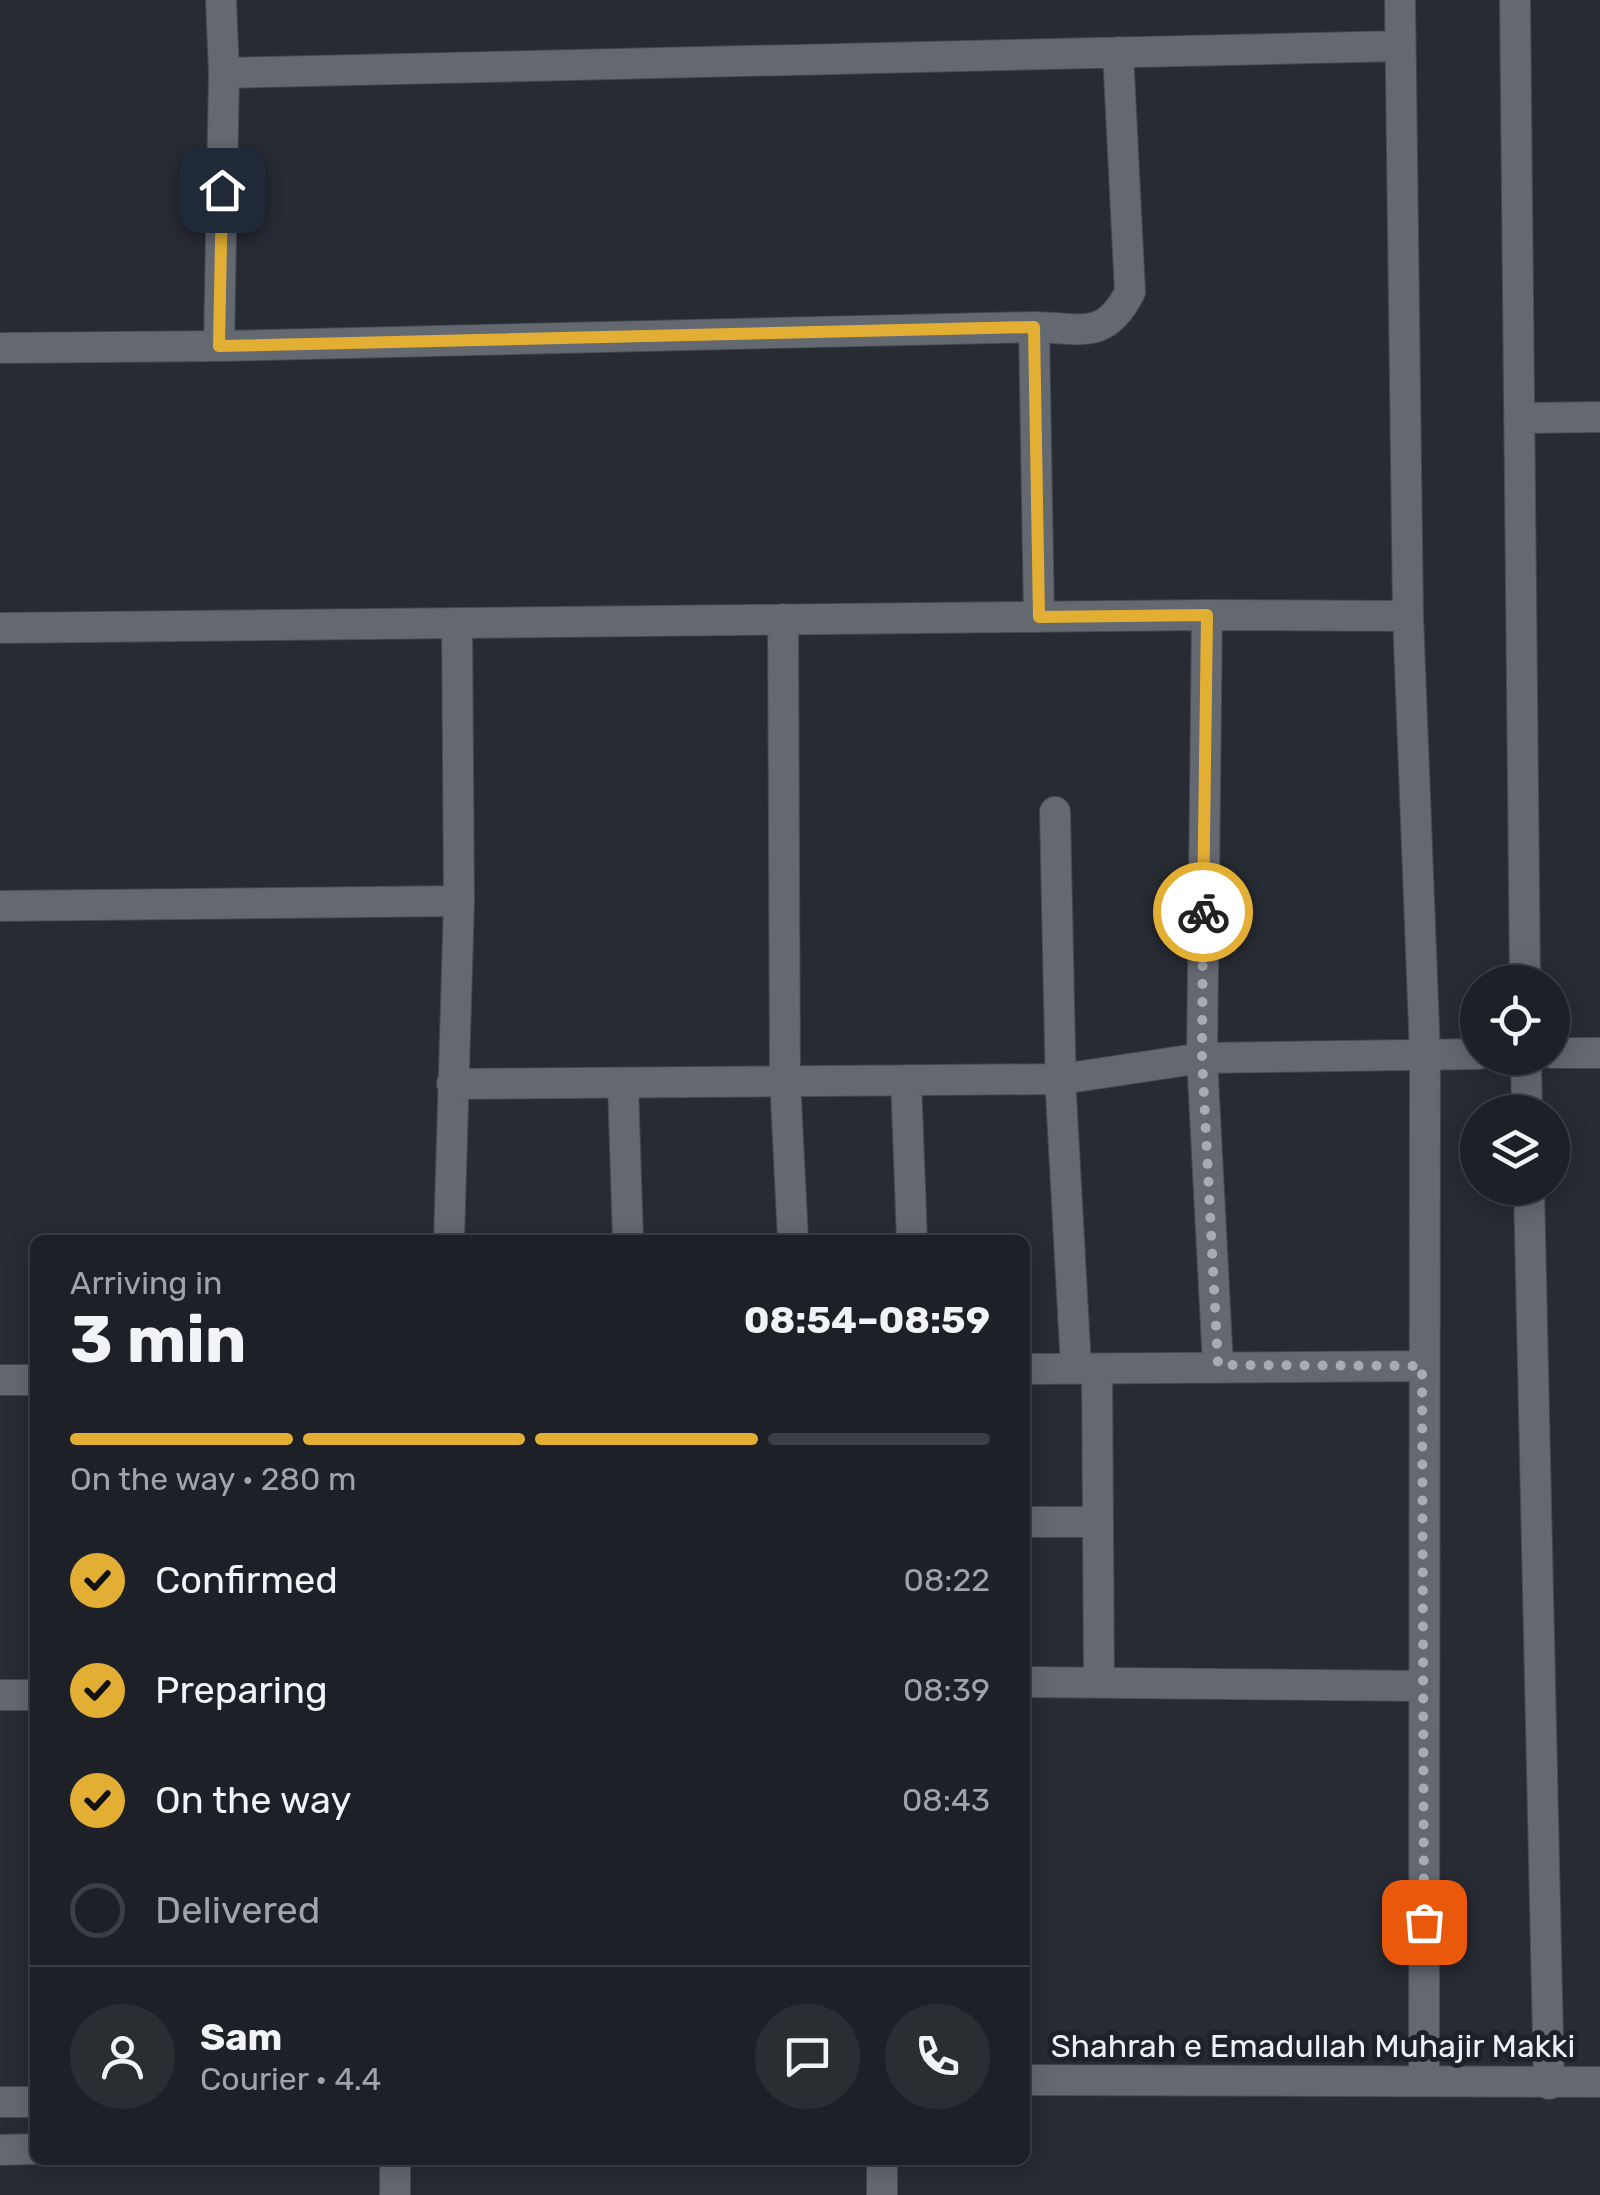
<!DOCTYPE html>
<meta charset="utf-8">
<style>
body{margin:0;font-family:Rubik,sans-serif;background:#2a2d32;color:#f1f3f6;height:100vh;display:flex;flex-direction:column;font-size:38px;white-space:nowrap}
*{box-sizing:border-box;margin:0}
p{font-size:32px;color:#a0a3a7}
.icon{flex:none;width:55px;height:55px;fill:none;stroke:currentColor;stroke-width:2;stroke-linecap:round;stroke-linejoin:round}
.map{position:relative;flex:1;overflow:hidden}
.details{position:absolute;left:30px;top:1235px;width:1000px;height:930px;display:flex;flex-direction:column;background:#1d2026;border-radius:15px;box-shadow:0 5px 25px #0003,0 0 0 2px #3b3e43}
.details>*{flex:none}
.controls{position:absolute;left:1460px;top:965px;display:grid;gap:20px}
.controls a{display:grid;place-items:center;width:110px;height:110px;border-radius:50%;background:#1d2026;box-shadow:0 5px 25px #0003,0 0 0 2px #3b3e43;font-size:50px}
.pin{position:absolute;display:grid;place-items:center;width:85px;height:85px;color:#fff;margin:-42px;border-radius:20px;box-shadow:0 5px 15px #0006}
.courier{position:absolute;display:grid;place-items:center;width:100px;height:100px;margin:-50px;border:8px solid #e2af34;border-radius:50%;background:#fff;color:#222;box-shadow:0 2px 12px #0007}
.overview em{font-style:normal;font-weight:700}
.overview div{display:flex;flex-direction:column-reverse}
.overview{display:flex;align-items:center;justify-content:space-between;height:170px;padding:0 40px}
h1{font-size:65px;font-weight:700;line-height:75px}
.bar{display:grid;grid-template-columns:repeat(4,1fr);gap:15px 10px;align-content:center;height:120px;padding:0 40px}
.bar i{height:12px;border-radius:8px;background:#3b3e43}
.bar .current{background:#e2af34}
.bar p{grid-column:span 4}
.line{display:flex;align-items:center;gap:25px;padding:0 40px;border-top:2px solid #3b3e43}
.line div{flex:1}
.round{display:grid;place-items:center;flex:none;width:105px;height:105px;border-radius:52px;background:#2a2d32}
ol{padding:0 40px;list-style:none}
li{display:flex;align-items:center;gap:30px;height:110px}
li p{margin-inline-start:auto}
li .icon{padding:10px;border-radius:50%;background:#e2af34;color:#111;stroke-width:4}
li:last-child{color:#a0a3a7}
li i{width:55px;height:55px;border:5px solid #3b3e43;border-radius:50%}
.map>svg:first-child{display:block}
.lines{fill:none;stroke-linecap:round;stroke-linejoin:round}
.street-casing{stroke:#45494f;stroke-width:32}
.secondary-casing{stroke:#45494f;stroke-width:32}
.street{stroke:#646871;stroke-width:30}
.secondary{stroke:#646871;stroke-width:30}
.done{stroke:#a8abb1;stroke-width:10;stroke-dasharray:0 18}
.route{stroke:#e2af34;stroke-width:12}
.labels{text-anchor:middle;dominant-baseline:central;stroke-width:10;stroke-linejoin:round;paint-order:stroke}
.street-label{font-size:32px;fill:#edf0f5;stroke:#1e2129}
</style>
<div class="map">
<svg width="1600" height="2195" viewBox="0 0 1600 2195">
<rect width="100%" height="100%" fill="#272b33"/>
<g class="lines">
<g class="street-casing">
<path id="street" d="M 221,0 L 224,73 L 1400,46
M 1400,0 L 1408,616 L 1425,1054 L 1424,2079
M 1515,0 L 1525,982
M 224,73 L 219,346 L 1034,327 C 1082,328 1105,341 1130,292 L 1118,52
M 1034,327 L 1039,617
M 0,348 L 219,346
M 1519,418 L 1600,417
M 1207,615 L 1202,1058 L 1218,1365
M 783,619 L 785,1079 L 793,1240
M 0,628 L 1207,615 L 1408,616
M 1055,812 L 1061,1094 L 1076,1367
M 0,906 L 459,901 L 457,623
M 1552,1053 L 1600,1053
M 1526,1058 L 1527,1112
M 906,1080 L 912,1240
M 452,1084 L 1062,1079 L 1202,1058 L 1478,1054
M 623,1085 L 628,1240
M 1529,1188 L 1549,2084
M 449,1240 L 459,901
M 1025,1369 L 1422,1366
M 1097,1370 L 1099,1681
M 0,1380 L 35,1380
M 1025,1522 L 1098,1522
M 1025,1682 L 1424,1686
M 0,1695 L 35,1695
M 395,2160 L 395,2195
M 882,2195 L 882,2160"/>
</g>
<g class="secondary-casing">
<path id="secondary" d="M 1025,2080 L 1600,2082
M 0,2102 L 35,2102
M 0,2150 L 35,2149"/>
</g>
<use href="#street" class="street"/>
<use href="#secondary" class="secondary"/>
</g>
<g class="lines">
<path class="done" d="M 1203,912 L 1202,1058 L 1218,1365 L 1422,1366 L 1424,1922"/>
<path class="route" d="M 222,190 L 219,346 L 1034,327 L 1039,617 L 1207,615 L 1203,912"/>
</g>
<g class="labels">
<g class="street-label">
<text x="1313" y="2046">Shahrah e Emadullah Muhajir Makki</text>
</g>
</g>
</svg>
<div class="controls">
<a><svg class="icon" aria-label="locate" viewBox="0 0 24 24"><circle cx="12" cy="12" r="6"/><path d="M12 2v4M12 18v4M2 12h4M18 12h4"/></svg></a>
<a><svg class="icon" aria-label="layers" viewBox="0 0 24 24"><path d="M12 4l9 5-9 5-9-5zM3 14l9 5 9-5"/></svg></a>
</div>
<div class="pin" style="left:1424px;top:1922px;background:#ea580c"><svg class="icon" aria-label="bag" viewBox="0 0 24 24"><path d="M5 8h14l-1 12H6zM9 8a3 3 0 0 1 6 0"/></svg></div>
<div class="pin" style="left:222px;top:190px;background:#1f2937"><svg class="icon" aria-label="home" viewBox="0 0 24 24"><path d="M3 11l9-7 9 7M6 9v11h12V9"/></svg></div>
<div class="courier" style="left:1203px;top:912px"><svg class="icon" aria-label="bike" viewBox="0 0 24 24"><circle cx="6" cy="16" r="4"/><circle cx="18" cy="16" r="4"/><path d="M6 16l4-8h5l3 8M10 8l3 8H6M13 5h3"/></svg></div>
<section class="details">
<div class="overview"><div><h1>3 min</h1><p>Arriving in</p></div><em>08:54–08:59</em></div>
<div class="bar"><i class="current"></i><i class="current"></i><i class="current"></i><i></i><p>On the way · 280 m</p></div>
<ol>
<li><svg class="icon" aria-label="check" viewBox="0 0 24 24"><path d="M5 12l5 5 9-10"/></svg>Confirmed<p>08:22</p></li>
<li><svg class="icon" aria-label="check" viewBox="0 0 24 24"><path d="M5 12l5 5 9-10"/></svg>Preparing<p>08:39</p></li>
<li><svg class="icon" aria-label="check" viewBox="0 0 24 24"><path d="M5 12l5 5 9-10"/></svg>On the way<p>08:43</p></li>
<li><i></i>Delivered</li>
</ol>
<div class="line" style="height:180px"><a class="round"><svg class="icon" aria-label="person" viewBox="0 0 24 24"><circle cx="12" cy="8" r="4"/><path d="M4 21q1-7 8-7t8 7"/></svg></a><div><b>Sam</b><p>Courier · 4.4</p></div><a class="round"><svg class="icon" aria-label="chat" viewBox="0 0 24 24"><path d="M4 5h16v11H9l-5 4z"/></svg></a><a class="round"><svg class="icon" aria-label="phone" viewBox="0 0 24 24"><path d="M5 4h4l2 5-3 2q2 4 5 5l2-3 5 2v4C11 20 4 13 5 4z"/></svg></a></div>
</section>
</div>
